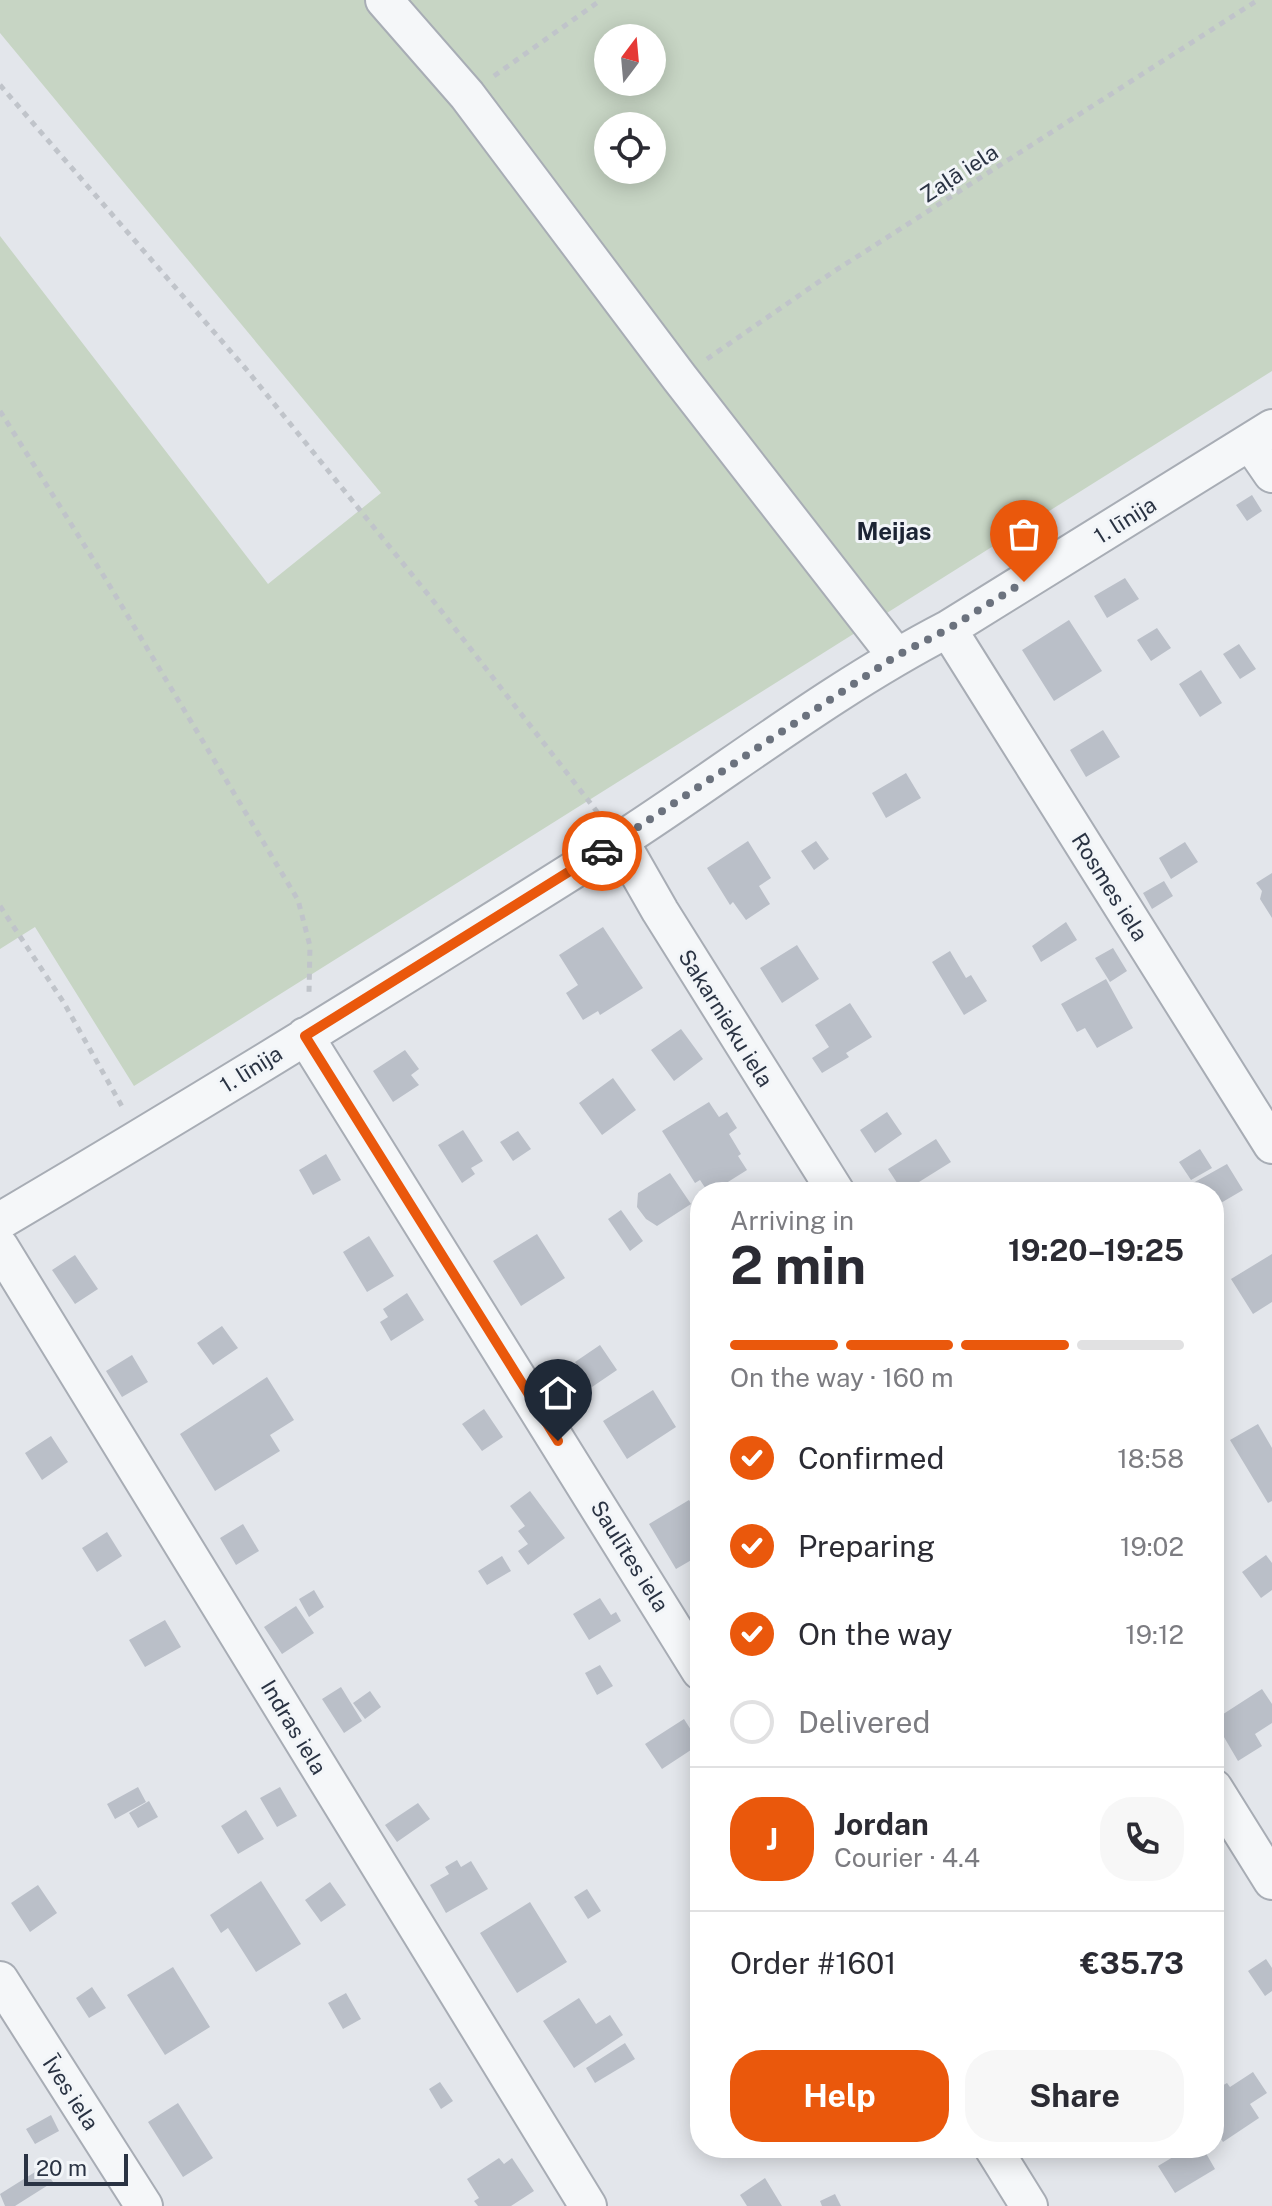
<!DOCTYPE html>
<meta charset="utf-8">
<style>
body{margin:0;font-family:"Public Sans",sans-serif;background:#f7f7f7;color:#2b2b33;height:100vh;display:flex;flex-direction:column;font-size:30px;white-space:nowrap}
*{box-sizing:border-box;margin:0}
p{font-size:26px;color:#7c7c81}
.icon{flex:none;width:44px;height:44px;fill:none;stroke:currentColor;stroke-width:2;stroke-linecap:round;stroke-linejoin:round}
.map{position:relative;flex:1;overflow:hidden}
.details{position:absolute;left:690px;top:1182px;width:534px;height:976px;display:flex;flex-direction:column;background:#fff;border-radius:32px;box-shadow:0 4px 20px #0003}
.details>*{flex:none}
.needle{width:52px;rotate:16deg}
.fabs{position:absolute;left:594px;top:24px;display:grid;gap:16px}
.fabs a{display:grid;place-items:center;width:72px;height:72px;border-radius:50%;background:#fff;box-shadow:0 4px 20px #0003;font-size:40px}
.scale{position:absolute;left:24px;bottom:20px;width:104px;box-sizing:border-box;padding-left:8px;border:4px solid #2a3343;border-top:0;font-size:22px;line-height:28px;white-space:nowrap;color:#2a3343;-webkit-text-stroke:6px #f2f5f8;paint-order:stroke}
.pin{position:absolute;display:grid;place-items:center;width:68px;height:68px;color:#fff;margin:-82px -34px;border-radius:50% 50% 50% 0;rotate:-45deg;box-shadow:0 0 8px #0007}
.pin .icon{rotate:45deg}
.courier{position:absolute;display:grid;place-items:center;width:80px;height:80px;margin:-40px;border:6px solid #ea580c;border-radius:50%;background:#fff;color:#222;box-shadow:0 2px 10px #0007}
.headline em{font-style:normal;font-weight:700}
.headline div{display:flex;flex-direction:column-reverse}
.headline{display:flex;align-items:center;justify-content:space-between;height:136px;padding:0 40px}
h1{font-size:52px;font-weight:700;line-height:60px}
.bar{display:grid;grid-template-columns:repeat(4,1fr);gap:12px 8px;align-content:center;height:96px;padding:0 40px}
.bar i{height:10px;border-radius:6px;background:#e1e1e2}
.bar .on{background:#ea580c}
.bar p{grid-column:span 4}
.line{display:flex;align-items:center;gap:20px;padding:0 40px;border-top:2px solid #e1e1e2}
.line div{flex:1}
.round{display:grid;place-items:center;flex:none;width:84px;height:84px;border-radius:32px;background:#f7f7f7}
ol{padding:0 40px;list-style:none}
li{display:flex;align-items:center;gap:24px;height:88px}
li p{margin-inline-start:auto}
li .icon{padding:8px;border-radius:50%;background:#ea580c;color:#fff;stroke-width:4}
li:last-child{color:#7c7c81}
li i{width:44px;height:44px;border:4px solid #e1e1e2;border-radius:50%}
.cta{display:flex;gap:16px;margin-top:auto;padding:16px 40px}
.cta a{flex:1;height:92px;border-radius:32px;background:#ea580c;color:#fff;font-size:32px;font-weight:700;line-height:92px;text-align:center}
.cta a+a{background:#f7f7f7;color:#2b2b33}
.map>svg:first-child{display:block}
.green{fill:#c7d5c4;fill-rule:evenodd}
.building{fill:#babfc8}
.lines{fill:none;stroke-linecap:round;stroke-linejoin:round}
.street-casing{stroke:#a8adb5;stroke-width:40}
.path{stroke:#c0c4ca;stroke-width:5;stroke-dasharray:6 6;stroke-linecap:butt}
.street{stroke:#f5f7f9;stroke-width:36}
.done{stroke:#6b727e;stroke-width:8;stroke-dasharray:0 14.4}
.route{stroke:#ea580c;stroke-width:10}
.labels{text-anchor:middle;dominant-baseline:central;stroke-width:6;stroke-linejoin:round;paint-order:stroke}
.street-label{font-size:22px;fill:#2a3343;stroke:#f2f5f8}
.neighbourhood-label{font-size:24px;font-weight:bold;fill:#1c2434;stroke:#f2f5f8}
</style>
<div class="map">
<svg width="1272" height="2206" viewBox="0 0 1272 2206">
<rect width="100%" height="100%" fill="#e3e6eb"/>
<path class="green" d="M 0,0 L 1272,0 L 1272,371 L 134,1086 L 35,927 L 0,949 L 0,236 L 268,584 L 381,493 L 0,33 ZM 608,38 L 652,38 L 652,82 L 608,82 ZM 608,126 L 652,126 L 652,170 L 608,170 Z"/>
<path class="building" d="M 1252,495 L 1262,511 L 1247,521 L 1236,505 Z
M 1125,578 L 1139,599 L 1107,618 L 1094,596 Z
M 1069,620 L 1102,671 L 1054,701 L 1022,650 Z
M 1157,628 L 1171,648 L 1151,661 L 1137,640 Z
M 1239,644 L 1256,669 L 1240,679 L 1223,654 Z
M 1201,670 L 1222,703 L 1200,717 L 1179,684 Z
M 1103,730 L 1120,757 L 1086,777 L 1070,750 Z
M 906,773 L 921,798 L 886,818 L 872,793 Z
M 748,841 L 771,878 L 759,886 L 770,904 L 746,920 L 733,902 L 730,905 L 707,868 Z
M 816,841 L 829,859 L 814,870 L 801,851 Z
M 1185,842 L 1198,862 L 1171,879 L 1159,858 Z
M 1272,873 L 1272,918 L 1260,899 L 1262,891 L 1256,883 Z
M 1164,881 L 1173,896 L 1152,909 L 1143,893 Z
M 1066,922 L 1077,940 L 1041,962 L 1032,946 Z
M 603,927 L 643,988 L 600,1015 L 598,1011 L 583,1020 L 566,993 L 578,985 L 559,955 Z
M 797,945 L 819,979 L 782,1003 L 760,968 Z
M 1113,948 L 1127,971 L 1110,982 L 1095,958 Z
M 950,951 L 966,978 L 971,975 L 987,1001 L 964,1015 L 932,962 Z
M 1106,979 L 1133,1028 L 1097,1048 L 1085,1028 L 1077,1032 L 1061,1004 Z
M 850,1003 L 872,1037 L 846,1053 L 849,1057 L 822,1073 L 812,1058 L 829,1047 L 815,1025 Z
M 681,1029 L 703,1059 L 674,1081 L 651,1050 Z
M 405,1050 L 419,1069 L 411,1075 L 419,1085 L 393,1102 L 373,1071 Z
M 613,1078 L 636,1110 L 602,1135 L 579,1103 Z
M 709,1102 L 719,1117 L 727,1112 L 737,1128 L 729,1134 L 741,1154 L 738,1156 L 747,1170 L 712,1192 L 708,1192 L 700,1180 L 695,1183 L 662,1131 Z
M 887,1112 L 902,1134 L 875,1153 L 860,1130 Z
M 463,1130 L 483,1161 L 471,1168 L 475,1174 L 462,1183 L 438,1145 Z
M 518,1131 L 531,1149 L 513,1161 L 500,1142 Z
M 936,1139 L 951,1162 L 903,1192 L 888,1169 Z
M 1200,1149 L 1212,1168 L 1191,1180 L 1179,1162 Z
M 326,1154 L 341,1180 L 313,1195 L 299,1170 Z
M 1227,1164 L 1243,1190 L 1214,1207 L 1214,1192 L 1198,1192 L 1193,1183 Z
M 670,1173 L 691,1204 L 657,1226 L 646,1219 L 637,1207 L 638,1193 Z
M 621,1210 L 643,1241 L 630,1251 L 608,1219 Z
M 537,1234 L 565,1278 L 521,1306 L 493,1261 Z
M 369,1236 L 394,1276 L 367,1292 L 343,1252 Z
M 1272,1254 L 1272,1302 L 1253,1314 L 1231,1279 Z
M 75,1255 L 98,1289 L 75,1304 L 52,1270 Z
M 407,1293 L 424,1320 L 391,1341 L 380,1322 L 388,1317 L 383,1309 Z
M 222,1326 L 238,1348 L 213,1365 L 197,1343 Z
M 600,1345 L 617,1370 L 592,1387 L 575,1362 Z
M 132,1355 L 148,1382 L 122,1397 L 106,1371 Z
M 267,1377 L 294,1420 L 270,1435 L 280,1451 L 215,1491 L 180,1434 Z
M 653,1390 L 676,1427 L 627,1459 L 603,1421 Z
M 484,1409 L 503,1437 L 482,1451 L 462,1424 Z
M 1258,1424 L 1272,1448 L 1272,1501 L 1268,1503 L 1230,1440 Z
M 51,1436 L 68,1462 L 42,1480 L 25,1453 Z
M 530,1491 L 565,1538 L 528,1565 L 518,1551 L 528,1544 L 518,1531 L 525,1526 L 510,1506 Z
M 689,1500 L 700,1518 L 700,1555 L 676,1569 L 649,1524 Z
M 243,1524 L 259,1551 L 236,1565 L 220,1538 Z
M 107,1532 L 122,1556 L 97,1572 L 82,1548 Z
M 1266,1555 L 1272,1563 L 1272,1590 L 1261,1598 L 1242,1572 Z
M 502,1556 L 511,1571 L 487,1585 L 478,1571 Z
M 314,1590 L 324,1607 L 309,1617 L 299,1599 Z
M 600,1598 L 611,1615 L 616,1612 L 621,1621 L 589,1640 L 573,1614 Z
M 296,1606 L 314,1633 L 282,1654 L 264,1627 Z
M 165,1620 L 181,1647 L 145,1667 L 129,1640 Z
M 600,1665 L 613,1686 L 597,1695 L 585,1673 Z
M 341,1687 L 362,1721 L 344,1733 L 322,1699 Z
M 1262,1689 L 1272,1704 L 1272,1723 L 1255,1734 L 1262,1746 L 1238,1761 L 1214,1720 Z
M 370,1691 L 381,1707 L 365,1719 L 353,1703 Z
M 684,1719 L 700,1744 L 662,1769 L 645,1744 Z
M 138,1787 L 146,1802 L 115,1819 L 107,1804 Z
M 280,1787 L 297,1816 L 277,1827 L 260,1798 Z
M 149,1801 L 158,1817 L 138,1828 L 129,1813 Z
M 418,1803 L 430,1819 L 397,1842 L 385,1825 Z
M 246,1810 L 264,1839 L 238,1854 L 221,1826 Z
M 457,1860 L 461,1867 L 471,1861 L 488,1889 L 446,1913 L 430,1885 L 449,1874 L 445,1867 Z
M 261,1881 L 301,1944 L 256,1972 L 228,1928 L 221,1933 L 210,1915 Z
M 330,1882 L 346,1905 L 321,1922 L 305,1900 Z
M 38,1885 L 57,1913 L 30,1932 L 11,1903 Z
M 587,1889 L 601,1911 L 588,1919 L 574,1897 Z
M 530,1902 L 567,1962 L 517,1993 L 480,1933 Z
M 1266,1959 L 1272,1968 L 1272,1991 L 1265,1996 L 1248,1971 Z
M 173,1967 L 210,2027 L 165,2055 L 127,1995 Z
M 92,1987 L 106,2008 L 89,2018 L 76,1998 Z
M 346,1993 L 361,2019 L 343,2029 L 328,2003 Z
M 579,1998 L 596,2024 L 610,2015 L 623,2035 L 574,2068 L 543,2021 Z
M 625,2043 L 635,2059 L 595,2083 L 586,2068 Z
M 1253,2072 L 1267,2093 L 1250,2104 L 1259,2118 L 1223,2142 L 1214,2128 L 1214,2079 L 1220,2087 L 1227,2083 L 1230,2087 Z
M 440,2082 L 453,2101 L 441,2109 L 429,2089 Z
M 178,2103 L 213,2158 L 183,2177 L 148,2122 Z
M 51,2115 L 59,2131 L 35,2144 L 26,2129 Z
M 1188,2148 L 1203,2148 L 1215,2169 L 1175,2193 L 1158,2166 Z
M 499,2158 L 504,2164 L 512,2158 L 534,2191 L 511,2206 L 478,2206 L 474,2201 L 479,2198 L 467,2179 Z
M 43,2167 L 53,2182 L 15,2206 L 5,2206 L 0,2194 Z
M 765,2178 L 782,2206 L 747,2206 L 740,2195 Z
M 835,2194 L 841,2206 L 822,2206 L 820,2201 Z"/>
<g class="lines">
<g class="street-casing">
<path id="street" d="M 384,0 L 467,95 L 679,377 L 896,656
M 1250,442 L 1272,474
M 948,629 L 1272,1145
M 620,841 L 660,911 L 836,1192
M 305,1036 L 700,1671
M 0,1221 C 208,1098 414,971 618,842 C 728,771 832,689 948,629 L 1272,428
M 0,1247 L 588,2206
M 1214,1788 L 1272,1881
M 0,1980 L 144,2206
M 993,2148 L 1029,2206"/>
</g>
<path class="path" d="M 494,76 L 601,0
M 0,85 L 246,369 L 439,608 L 598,813
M 707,359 L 833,272 L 1258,0
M 0,411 L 105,578 L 298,900 L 310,946 L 309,993
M 0,906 L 64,1003 L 124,1110"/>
<use href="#street" class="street"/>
</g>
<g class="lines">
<path class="done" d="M 602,851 L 896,656 L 948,629 L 1024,582"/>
<path class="route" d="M 558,1441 L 305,1036 L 602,851"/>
</g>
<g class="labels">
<g class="street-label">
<text transform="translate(959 173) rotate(-33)">Zaļā iela</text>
<text transform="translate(1125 520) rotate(-32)">1. līnija</text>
<text transform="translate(1110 887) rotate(58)">Rosmes iela</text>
<text transform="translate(726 1018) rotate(58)">Sakarnieku iela</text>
<text transform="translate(251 1069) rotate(-32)">1. līnija</text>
<text transform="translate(630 1556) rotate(58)">Saulītes iela</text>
<text transform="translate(294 1727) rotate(59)">Indras iela</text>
<text transform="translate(71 2093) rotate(57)">Īves iela</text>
</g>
<g class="neighbourhood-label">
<text x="894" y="531">Meijas</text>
</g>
</g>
</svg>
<div class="fabs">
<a><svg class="needle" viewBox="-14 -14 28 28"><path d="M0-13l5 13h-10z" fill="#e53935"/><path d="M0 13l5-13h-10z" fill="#7c7c81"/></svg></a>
<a><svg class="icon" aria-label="locate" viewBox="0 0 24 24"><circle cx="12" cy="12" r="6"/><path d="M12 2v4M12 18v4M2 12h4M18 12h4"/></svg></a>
</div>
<div class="scale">20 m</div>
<div class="pin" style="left:1024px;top:582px;background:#ea580c"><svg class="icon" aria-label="bag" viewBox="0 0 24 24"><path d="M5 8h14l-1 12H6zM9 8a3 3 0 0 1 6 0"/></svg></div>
<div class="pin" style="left:558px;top:1441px;background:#1f2937"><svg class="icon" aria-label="home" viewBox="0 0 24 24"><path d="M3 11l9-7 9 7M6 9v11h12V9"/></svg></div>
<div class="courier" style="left:602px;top:851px"><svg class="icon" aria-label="car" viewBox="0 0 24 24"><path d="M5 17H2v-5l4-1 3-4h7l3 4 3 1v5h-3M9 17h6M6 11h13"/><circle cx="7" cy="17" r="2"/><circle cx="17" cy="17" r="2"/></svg></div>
<section class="details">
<div class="headline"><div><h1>2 min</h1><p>Arriving in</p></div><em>19:20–19:25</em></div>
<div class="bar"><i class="on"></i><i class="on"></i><i class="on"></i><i></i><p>On the way · 160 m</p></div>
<ol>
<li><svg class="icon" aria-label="check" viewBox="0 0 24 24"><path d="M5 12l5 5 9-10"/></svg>Confirmed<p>18:58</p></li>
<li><svg class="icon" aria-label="check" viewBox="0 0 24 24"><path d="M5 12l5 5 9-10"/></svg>Preparing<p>19:02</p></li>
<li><svg class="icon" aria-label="check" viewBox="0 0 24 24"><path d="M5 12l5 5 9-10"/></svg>On the way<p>19:12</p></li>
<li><i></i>Delivered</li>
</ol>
<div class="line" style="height:144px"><b class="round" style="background:#ea580c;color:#fff">J</b><div><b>Jordan</b><p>Courier · 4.4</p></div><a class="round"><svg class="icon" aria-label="phone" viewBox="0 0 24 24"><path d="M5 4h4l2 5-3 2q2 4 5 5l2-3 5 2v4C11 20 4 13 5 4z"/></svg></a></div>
<div class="line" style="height:104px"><div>Order #1601</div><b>€35.73</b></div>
<div class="cta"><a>Help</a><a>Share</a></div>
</section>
</div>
